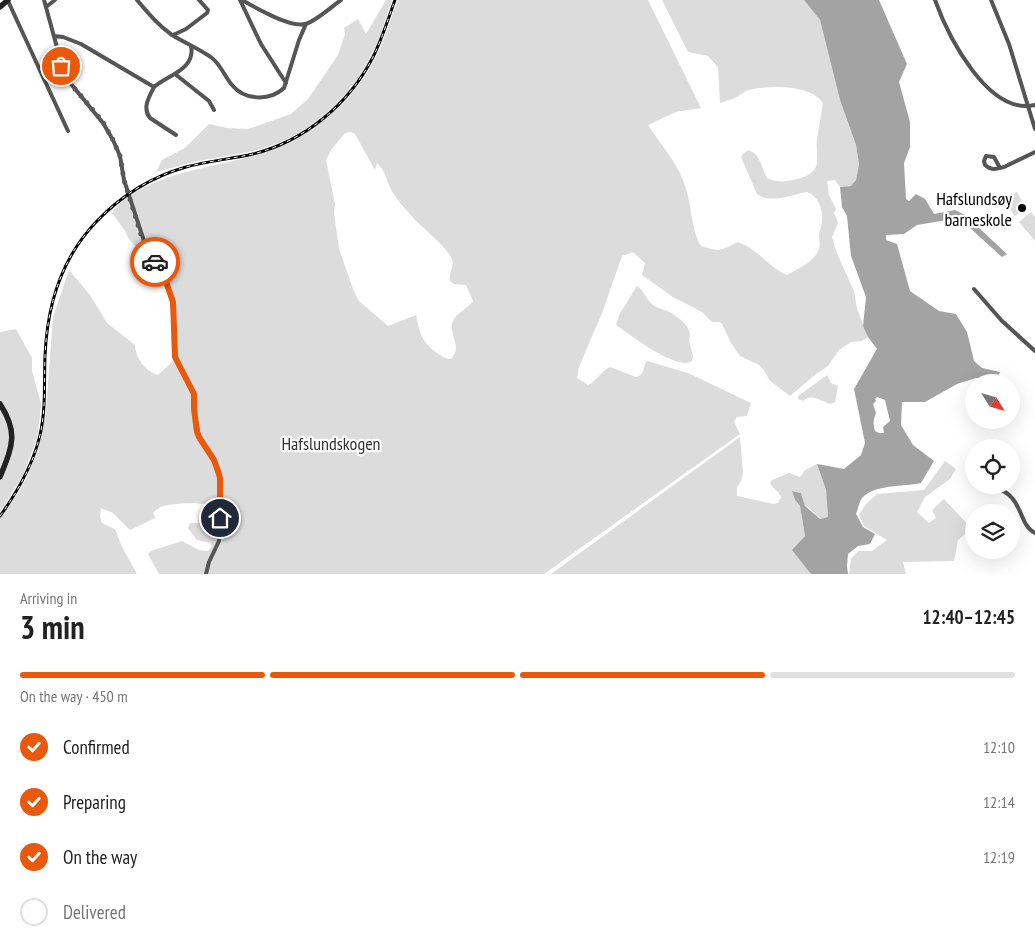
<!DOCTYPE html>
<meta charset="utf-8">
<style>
body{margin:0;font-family:"PT Sans Narrow",sans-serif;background:#f2f2f2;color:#222;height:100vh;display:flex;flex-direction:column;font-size:19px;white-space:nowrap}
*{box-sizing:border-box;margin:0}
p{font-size:16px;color:#767676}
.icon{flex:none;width:28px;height:28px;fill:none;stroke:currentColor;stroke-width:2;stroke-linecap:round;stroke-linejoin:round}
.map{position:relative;height:574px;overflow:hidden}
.details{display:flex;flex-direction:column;background:#fff;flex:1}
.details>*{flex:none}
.needle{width:32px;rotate:127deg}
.fabs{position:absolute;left:965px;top:374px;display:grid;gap:10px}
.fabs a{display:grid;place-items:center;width:55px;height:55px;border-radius:50%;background:#fff;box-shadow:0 5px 20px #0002;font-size:25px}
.pin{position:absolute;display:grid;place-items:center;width:42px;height:42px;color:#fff;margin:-21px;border:2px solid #fff;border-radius:50%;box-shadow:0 1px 5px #0007}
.courier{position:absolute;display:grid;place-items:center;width:50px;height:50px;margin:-25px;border:4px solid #ea580c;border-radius:50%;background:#fff;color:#222;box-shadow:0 1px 6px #0007}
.headline em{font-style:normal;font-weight:700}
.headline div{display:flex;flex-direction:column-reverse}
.headline{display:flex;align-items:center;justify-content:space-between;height:85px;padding:0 20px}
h1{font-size:32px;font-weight:700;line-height:38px}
.bar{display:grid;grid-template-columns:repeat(4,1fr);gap:8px 5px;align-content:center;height:60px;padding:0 20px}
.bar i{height:6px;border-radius:4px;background:#e0e0e0}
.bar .current{background:#ea580c}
.bar p{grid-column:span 4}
ol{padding:0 20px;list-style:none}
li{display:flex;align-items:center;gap:15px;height:55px}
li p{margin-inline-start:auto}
li .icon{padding:5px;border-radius:50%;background:#ea580c;color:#fff;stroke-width:4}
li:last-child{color:#767676}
li i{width:28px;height:28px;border:2px solid #e0e0e0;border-radius:50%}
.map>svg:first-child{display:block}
.green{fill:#dcdcdc;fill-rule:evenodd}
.water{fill:#a3a3a3;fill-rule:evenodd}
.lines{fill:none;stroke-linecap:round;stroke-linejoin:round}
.street{stroke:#555;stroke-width:4}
.secondary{stroke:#222;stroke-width:5.5}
.rail-casing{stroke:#000;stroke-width:3}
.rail{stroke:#fff;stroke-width:1;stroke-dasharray:4;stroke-linecap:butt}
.done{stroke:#595959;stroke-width:5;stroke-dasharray:0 9}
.route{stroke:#ea580c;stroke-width:6}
.poi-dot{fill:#000;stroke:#fff;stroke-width:2}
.labels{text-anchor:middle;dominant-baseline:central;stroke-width:4.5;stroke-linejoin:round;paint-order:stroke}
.poi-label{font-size:18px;fill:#000;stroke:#fff;text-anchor:end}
.park-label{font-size:18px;fill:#333;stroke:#fff}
</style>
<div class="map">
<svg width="1035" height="574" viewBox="0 0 1035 574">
<rect width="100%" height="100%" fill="#fff"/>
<path class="green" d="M 386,0 L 392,0 C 386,17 382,34 374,50 C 353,96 311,134 264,148 C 244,154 224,156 204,160 C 188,163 172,168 156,172 L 162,160 L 185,148 L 209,124 L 227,128 L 248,129 L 291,114 L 308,99 L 338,55 L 345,34 L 344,28 L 358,19 L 366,34 Z
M 398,0 L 648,0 L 701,108 L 676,112 L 648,125 C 661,145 679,164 686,189 C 692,207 691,230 701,246 C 720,252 720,251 738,242 C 757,249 769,267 787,275 C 797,269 814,262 818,251 C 821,246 819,241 819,236 C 819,231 822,226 822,221 C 824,210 817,195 807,192 C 791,195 771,204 757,194 L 741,157 L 743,154 L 748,150 C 762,155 760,166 767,178 C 778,183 785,182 797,179 C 825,172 815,159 817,139 C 819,127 821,115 823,103 C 811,84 768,85 749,90 C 744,91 739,96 735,98 C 730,100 725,101 720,103 L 718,67 L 708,56 L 688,52 L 662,0 L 804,0 L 820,20 L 840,100 L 856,145 L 859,164 L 856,180 L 851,186 L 840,187 L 835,180 L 827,181 L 829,195 L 836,209 L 834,213 L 838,223 L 832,237 L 836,251 L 854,291 L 857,309 L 868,337 L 862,341 L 851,342 L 839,350 L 828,366 L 816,374 L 790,396 L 770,381 L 764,370 L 759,365 L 740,356 L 731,343 L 722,324 L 720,322 L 712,322 L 702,312 L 673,297 L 642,275 L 645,263 L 633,252 L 622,256 L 602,313 L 579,367 L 577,378 L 588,385 C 597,381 601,371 610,367 L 636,377 C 646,374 642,367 647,361 L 688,373 L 751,403 L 747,416 L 737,417 L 734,422 L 740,434 L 544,574 L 159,574 L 148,554 L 151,551 L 182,541 L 199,550 L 208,551 L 212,547 L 210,543 L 197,540 L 188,528 L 190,523 L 200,523 L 209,530 C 218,526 217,517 216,508 C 206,501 175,503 163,506 C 160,507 156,510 153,513 L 155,518 L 130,530 L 113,513 L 101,508 L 100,517 L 102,523 L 115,529 L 122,547 L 137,574 L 0,574 L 0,518 L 18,493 L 27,477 L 38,449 L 46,410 L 53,317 L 69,270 L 90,295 L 107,323 L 135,345 C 135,357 146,372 158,375 L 174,360 L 175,357 L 174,315 L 165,279 L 129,239 L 125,231 L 112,213 C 139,174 217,167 260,154 C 289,145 316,129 338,108 C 356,91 371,69 381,46 C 387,31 392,15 398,0 ZM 351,132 L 355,134 L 375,170 L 377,163 C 386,171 387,183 393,193 C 398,200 404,208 410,214 C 419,226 446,245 452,259 C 455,267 448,273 450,281 L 454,284 L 466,285 L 473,301 C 468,309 452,315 452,325 C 451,337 462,348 451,359 C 445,359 442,356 437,353 C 421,341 420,334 416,315 L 388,326 L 359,301 L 353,289 L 339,249 L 334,213 L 335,204 L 326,160 L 331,150 L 345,133 Z
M 1017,192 L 1026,209 L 1014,216 L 1005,198 Z
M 1031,212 L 1035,217 L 1035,241 L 1019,222 Z
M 637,286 C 644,290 646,299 652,304 C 658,309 665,309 671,313 C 680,318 694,329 689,340 L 693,357 L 692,361 C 676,371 631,335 616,325 L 619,315 Z
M 16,329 L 32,358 L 32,371 L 41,404 L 40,417 L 37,438 L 23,476 L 0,512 L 0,332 Z
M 827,375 L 831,383 L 838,386 L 835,402 L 830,404 C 821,401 812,393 803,401 L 798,399 L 798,396 Z
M 740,437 L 743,473 L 741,481 L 737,487 L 737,496 L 774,504 L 778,503 L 781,497 C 779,491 773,489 770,483 L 772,480 L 789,473 L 800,477 L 805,470 L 817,464 L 826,490 L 828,517 L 820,519 L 808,507 L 805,506 L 801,493 L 792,491 L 795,500 L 800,506 L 805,536 L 793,550 L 811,574 L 551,574 Z
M 945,461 L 956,469 L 950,479 L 925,497 L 917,512 L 929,523 L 936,518 L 932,510 L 944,499 L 972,529 L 958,540 L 954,561 L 903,562 L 906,574 L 849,574 L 851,559 L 858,551 L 872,551 L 887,540 L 864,526 L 859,515 L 866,504 L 877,494 L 924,490 Z"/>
<path class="water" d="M 804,0 L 879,0 L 907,64 L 899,82 L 910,122 L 910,147 L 904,163 L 906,199 L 909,201 L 916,194 L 925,199 L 934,214 L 955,210 L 965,215 L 1007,254 L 1002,257 L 959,218 L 917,225 L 904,234 L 886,235 L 886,240 L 897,244 L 910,291 L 939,311 L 956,314 L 967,332 L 974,361 L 982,368 L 1000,372 L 997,379 L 976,378 L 957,384 L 925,402 L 902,402 L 901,425 L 913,445 L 934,461 L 921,483 C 902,487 875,484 862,498 C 859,502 858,509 856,514 L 863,527 L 875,534 L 870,544 L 858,546 L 848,554 L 847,566 L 848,574 L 811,574 L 792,550 L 805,536 L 800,506 L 795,500 L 792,491 L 801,493 L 805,506 L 820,519 L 828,517 L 826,490 L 817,464 L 844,469 L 861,455 L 865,443 L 854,389 L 877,349 L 868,337 L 863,326 L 866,297 L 851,256 L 847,216 L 842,207 L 840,187 L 851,186 L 856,180 L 859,164 L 856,145 L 840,100 L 820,20 ZM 877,397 L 885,400 L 890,421 L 883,427 L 884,433 L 879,433 L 875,431 C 873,425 873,419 876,413 L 873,404 L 876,401 L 875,399 Z"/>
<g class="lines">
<path class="street" d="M 44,0 L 64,73 L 71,84 L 103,123 L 113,140 L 120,156 L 124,180 L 145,244 L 165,279 L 171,295 L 174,315 L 175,357 L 194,394 L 194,409 L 199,437 L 214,460 L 220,478 L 219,541 L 209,562 L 206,574
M 137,0 C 148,13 158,25 172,35 C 185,43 200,49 212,58 C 221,65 225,77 232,85 C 245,101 270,101 284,88 L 299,40 L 306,24
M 240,0 L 261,44 L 286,83
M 242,0 C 256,8 290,28 305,24 C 315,22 331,7 341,0
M 935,0 C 948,36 988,116 1035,105
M 991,0 L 1009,44 L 1035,129
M 8,1 L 68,131
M 46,7 L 55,0
M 173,35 L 186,29 L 207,13 L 208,10 L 199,0
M 54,36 L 63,37 L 81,44 L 154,87
M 175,74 L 209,101 L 214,110
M 176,135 L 150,118 C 142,108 149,97 154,87 C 168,75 196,69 191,46
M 1000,168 L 994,157 L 986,156 L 984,161 L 985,165 C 992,171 996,169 1004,167 L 1035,152
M 974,289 L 1002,321 L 1035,351
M 994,487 C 1025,496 1017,524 1035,533"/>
<path class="secondary" d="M 0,7 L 8,0
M 0,404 C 19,433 12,447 0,477"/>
<g class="rail-casing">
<path id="rail" d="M 0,516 C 18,491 33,465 40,435 C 46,409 44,382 45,356 C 47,306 61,258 97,221 C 122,195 151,177 186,167 C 208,161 231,159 253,154 C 305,141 349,104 373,57 C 382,39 388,19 395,0"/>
</g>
<use href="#rail" class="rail"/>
</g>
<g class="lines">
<path class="done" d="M 61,66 L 71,84 L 103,122 L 113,140 L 120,156 L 124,180 L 144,244 L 155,262"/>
<path class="route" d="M 155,262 L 165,279 L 173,302 L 175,357 L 194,394 L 194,409 L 197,432 L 199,437 L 214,460 L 218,471 L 220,478 L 220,518"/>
</g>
<circle class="poi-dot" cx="1022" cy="208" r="5"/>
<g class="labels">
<g class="poi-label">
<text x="1012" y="198">Hafslundsøy<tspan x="1012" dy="21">barneskole</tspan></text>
</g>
<g class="park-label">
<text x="331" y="443">Hafslundskogen</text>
</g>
</g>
</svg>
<div class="fabs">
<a><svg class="needle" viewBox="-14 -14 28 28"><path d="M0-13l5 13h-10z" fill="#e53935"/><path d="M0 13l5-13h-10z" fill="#767676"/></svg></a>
<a><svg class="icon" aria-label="locate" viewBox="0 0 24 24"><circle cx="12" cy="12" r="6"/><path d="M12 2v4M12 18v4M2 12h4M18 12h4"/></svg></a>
<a><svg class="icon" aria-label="layers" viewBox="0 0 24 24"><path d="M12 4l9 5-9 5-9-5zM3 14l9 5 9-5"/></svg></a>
</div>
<div class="pin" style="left:61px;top:66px;background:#ea580c"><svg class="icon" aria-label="bag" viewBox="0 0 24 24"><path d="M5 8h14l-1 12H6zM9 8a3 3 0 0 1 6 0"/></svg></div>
<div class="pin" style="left:220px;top:518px;background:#1f2937"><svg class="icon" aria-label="home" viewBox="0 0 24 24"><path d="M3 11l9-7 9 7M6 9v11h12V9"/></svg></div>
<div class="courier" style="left:155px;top:262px"><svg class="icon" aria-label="car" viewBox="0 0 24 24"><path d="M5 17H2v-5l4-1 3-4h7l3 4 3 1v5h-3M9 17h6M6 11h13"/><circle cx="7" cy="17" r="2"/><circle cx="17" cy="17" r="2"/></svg></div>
</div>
<section class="details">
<div class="headline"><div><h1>3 min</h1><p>Arriving in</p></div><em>12:40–12:45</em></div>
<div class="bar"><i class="current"></i><i class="current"></i><i class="current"></i><i></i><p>On the way · 450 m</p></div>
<ol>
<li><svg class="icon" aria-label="check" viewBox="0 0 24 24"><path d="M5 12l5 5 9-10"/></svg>Confirmed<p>12:10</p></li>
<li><svg class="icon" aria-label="check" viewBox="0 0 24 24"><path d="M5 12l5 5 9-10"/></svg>Preparing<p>12:14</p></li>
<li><svg class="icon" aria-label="check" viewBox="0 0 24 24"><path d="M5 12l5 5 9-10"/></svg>On the way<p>12:19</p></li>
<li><i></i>Delivered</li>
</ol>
</section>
